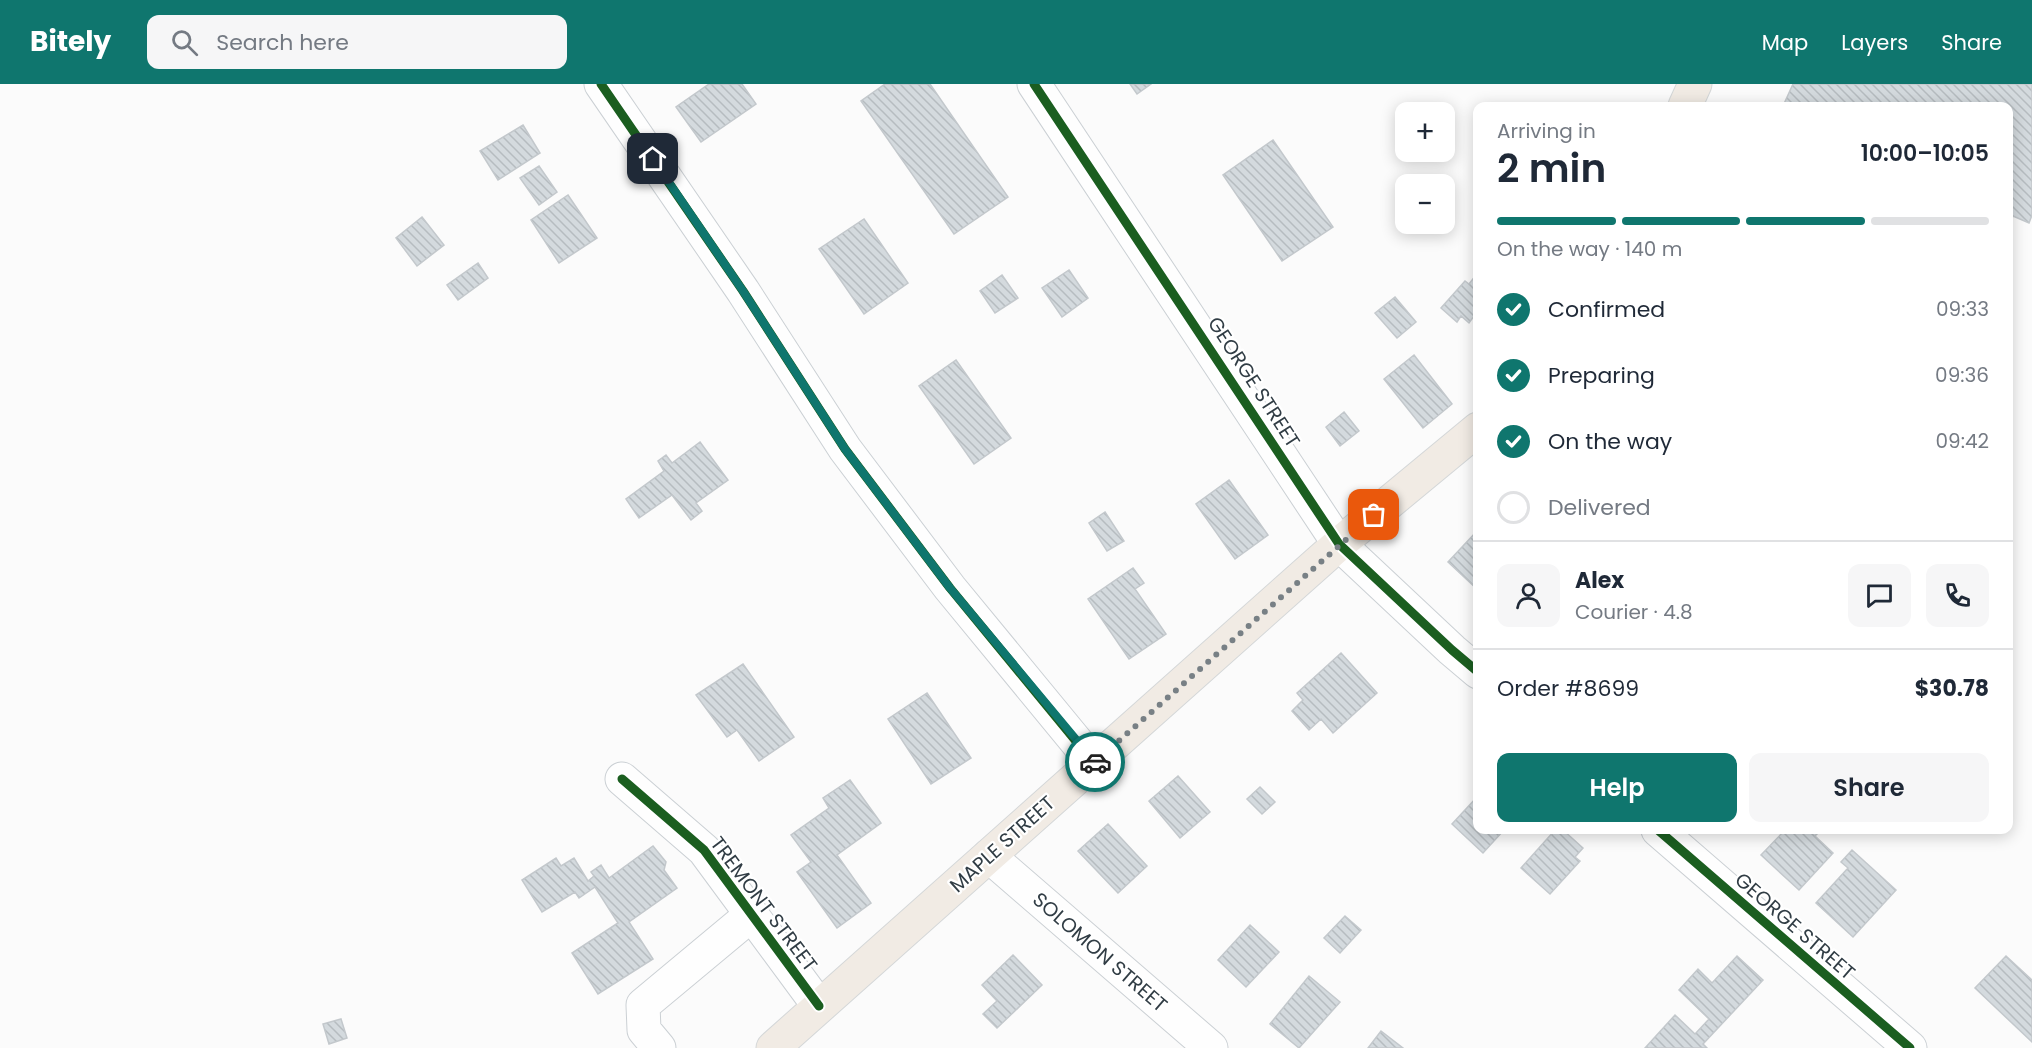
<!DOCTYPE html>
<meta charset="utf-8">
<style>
body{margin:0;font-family:Poppins,sans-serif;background:#f6f6f7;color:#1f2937;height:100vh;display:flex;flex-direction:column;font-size:22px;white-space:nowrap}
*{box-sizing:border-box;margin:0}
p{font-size:20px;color:#747a83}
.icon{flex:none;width:33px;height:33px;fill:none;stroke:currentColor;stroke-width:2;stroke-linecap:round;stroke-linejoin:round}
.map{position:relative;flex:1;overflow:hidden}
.side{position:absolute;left:1473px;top:18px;width:540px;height:732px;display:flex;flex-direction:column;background:#fff;border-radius:12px;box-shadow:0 3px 15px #0003}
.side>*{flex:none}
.buttons{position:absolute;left:1395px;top:18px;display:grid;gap:12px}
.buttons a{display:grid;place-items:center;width:60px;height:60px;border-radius:12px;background:#fff;box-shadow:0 3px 15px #0003;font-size:30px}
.pin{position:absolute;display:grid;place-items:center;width:51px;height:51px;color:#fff;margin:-26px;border-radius:12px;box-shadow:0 3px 9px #0006}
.courier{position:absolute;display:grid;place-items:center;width:60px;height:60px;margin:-30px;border:4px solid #0f766e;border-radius:50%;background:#fff;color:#222;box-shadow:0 2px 8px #0007}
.head em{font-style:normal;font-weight:600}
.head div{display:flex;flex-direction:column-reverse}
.head{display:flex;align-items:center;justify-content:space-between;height:102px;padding:0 24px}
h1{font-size:39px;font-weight:600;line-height:45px}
.bar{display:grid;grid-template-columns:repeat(4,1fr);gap:9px 6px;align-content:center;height:72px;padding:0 24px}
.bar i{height:8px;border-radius:4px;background:#e0e1e3}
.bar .on{background:#0f766e}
.bar p{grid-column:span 4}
.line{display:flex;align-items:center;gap:15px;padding:0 24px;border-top:2px solid #e0e1e3}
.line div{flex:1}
.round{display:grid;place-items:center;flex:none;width:63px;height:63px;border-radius:12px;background:#f6f6f7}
ol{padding:0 24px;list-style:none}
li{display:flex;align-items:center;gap:18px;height:66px}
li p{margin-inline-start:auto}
li .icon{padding:6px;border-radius:50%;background:#0f766e;color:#fff;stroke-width:4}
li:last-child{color:#747a83}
li i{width:33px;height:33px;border:3px solid #e0e1e3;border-radius:50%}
.button{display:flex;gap:12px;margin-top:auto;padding:12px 24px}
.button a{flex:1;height:69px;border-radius:12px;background:#0f766e;color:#fff;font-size:24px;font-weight:600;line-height:69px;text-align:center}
.button a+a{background:#f6f6f7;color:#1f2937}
header{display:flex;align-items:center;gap:36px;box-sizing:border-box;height:84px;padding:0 30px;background:#0f766e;color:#fff}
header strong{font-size:28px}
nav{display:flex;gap:33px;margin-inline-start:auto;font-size:21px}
.search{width:420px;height:54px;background:#f6f6f7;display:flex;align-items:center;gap:15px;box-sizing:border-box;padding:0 21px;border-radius:12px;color:#747a83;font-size:22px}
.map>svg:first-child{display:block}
.building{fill:url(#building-back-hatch);stroke:#c3c8cc;stroke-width:1.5}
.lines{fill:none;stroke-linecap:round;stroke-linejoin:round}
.minor-casing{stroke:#cbd0d4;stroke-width:35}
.major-casing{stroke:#d4d7d8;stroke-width:35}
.minor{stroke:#fefefe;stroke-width:33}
.major{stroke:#f1ebe4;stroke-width:33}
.cycleway-casing{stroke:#fff;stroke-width:13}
.cycleway{stroke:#1b5e20;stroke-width:9}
.done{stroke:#788085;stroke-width:6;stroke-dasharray:0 10.8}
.route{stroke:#0f766e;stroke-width:8}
.labels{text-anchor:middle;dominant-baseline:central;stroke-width:4.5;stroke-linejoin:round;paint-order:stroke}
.street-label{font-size:20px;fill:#313d45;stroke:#fff}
</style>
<header>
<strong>Bitely</strong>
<div class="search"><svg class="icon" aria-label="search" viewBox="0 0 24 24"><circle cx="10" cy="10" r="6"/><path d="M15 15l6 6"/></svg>Search here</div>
<nav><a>Map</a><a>Layers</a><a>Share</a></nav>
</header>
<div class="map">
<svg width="2032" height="964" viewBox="0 0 2032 964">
<defs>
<pattern id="building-back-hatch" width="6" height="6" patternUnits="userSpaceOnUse" patternTransform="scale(1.5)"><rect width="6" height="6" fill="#d4dade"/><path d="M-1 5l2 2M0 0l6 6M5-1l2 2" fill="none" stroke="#b6bcc0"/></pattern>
</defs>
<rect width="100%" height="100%" fill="#fbfbfb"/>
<path class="building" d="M 709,0 L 742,0 L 756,20 L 701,58 L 676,23 Z
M 885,0 L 930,0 L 1008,113 L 954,150 L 861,17 Z
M 1130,0 L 1151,0 L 1137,10 Z
M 1793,0 L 2032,0 L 2032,131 L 2029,139 L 2013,132 L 2008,142 L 2008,22 L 1783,22 Z
M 523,41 L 540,69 L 498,96 L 480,67 Z
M 1273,56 L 1333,143 L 1282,177 L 1223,91 Z
M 539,82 L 557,108 L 539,121 L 520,94 Z
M 568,111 L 597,154 L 559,179 L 531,136 Z
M 422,133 L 444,161 L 417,182 L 396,154 Z
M 864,135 L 908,199 L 864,230 L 819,165 Z
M 478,179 L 488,194 L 458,216 L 447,201 Z
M 1069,186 L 1088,214 L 1062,233 L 1042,204 Z
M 1002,191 L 1018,214 L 995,229 L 980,207 Z
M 1476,191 L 1478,235 L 1474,232 L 1469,239 L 1461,232 L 1457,238 L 1441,224 L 1465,197 L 1469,200 Z
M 1395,213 L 1416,238 L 1397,254 L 1375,229 Z
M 1414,271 L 1452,320 L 1423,344 L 1384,295 Z
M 956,276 L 1011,354 L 974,380 L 919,302 Z
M 1344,328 L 1359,347 L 1340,362 L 1326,343 Z
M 700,358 L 728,396 L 696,419 L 702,427 L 691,436 L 672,411 L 639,434 L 626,415 L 664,387 L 658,377 L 666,371 L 672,379 Z
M 1229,396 L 1268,451 L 1235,475 L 1196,420 Z
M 1105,428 L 1124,457 L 1107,467 L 1089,439 Z
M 1478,446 L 1478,506 L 1448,478 Z
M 1133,484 L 1144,499 L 1135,505 L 1166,550 L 1129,575 L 1088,515 Z
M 1341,569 L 1377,609 L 1333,649 L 1321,635 L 1309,646 L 1292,627 L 1303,616 L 1297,609 Z
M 743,580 L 794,653 L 759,677 L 737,646 L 727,653 L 696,611 Z
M 927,609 L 971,674 L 931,700 L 888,635 Z
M 1178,692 L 1210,728 L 1180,754 L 1149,717 Z
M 850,696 L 881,739 L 837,771 L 871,819 L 837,844 L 797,788 L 811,778 L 791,751 L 829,724 L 823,714 Z
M 1260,703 L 1275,718 L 1262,730 L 1247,715 Z
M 1478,712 L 1478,746 L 1504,746 L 1483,769 L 1452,740 Z
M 1108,740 L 1147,782 L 1118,809 L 1078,767 Z
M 1555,746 L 1563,746 L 1583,764 L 1575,773 L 1580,777 L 1550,810 L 1521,784 Z
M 1785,746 L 1821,746 L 1815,752 L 1833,769 L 1799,806 L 1761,771 Z
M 653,762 L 666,778 L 664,786 L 677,804 L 629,838 L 653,875 L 598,910 L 572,869 L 618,839 L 595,803 L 579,814 L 575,808 L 542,828 L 522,796 L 556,774 L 561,782 L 574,774 L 588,797 L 594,792 L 591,788 L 601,781 L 609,794 Z
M 1852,766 L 1896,806 L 1853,853 L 1816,819 L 1848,784 L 1841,778 Z
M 1345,832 L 1361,846 L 1340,869 L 1324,854 Z
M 1250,841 L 1279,868 L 1246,903 L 1218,876 Z
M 1013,871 L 1042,901 L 997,944 L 983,930 L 997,917 L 982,901 Z
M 1737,872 L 1763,896 L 1703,960 L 1707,964 L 1645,964 L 1675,931 L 1695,950 L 1709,935 L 1679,906 L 1698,885 L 1712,899 Z
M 2006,872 L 2032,896 L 2032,958 L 1975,904 Z
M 1309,892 L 1340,918 L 1299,964 L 1270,940 Z
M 341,935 L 347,954 L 329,960 L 323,940 Z
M 1381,947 L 1403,964 L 1368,964 Z"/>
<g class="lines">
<g class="minor-casing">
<path id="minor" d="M 601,0 L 743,207 L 845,365 L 950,504 L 1094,679
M 1034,0 L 1339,460 L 1452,566 L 1478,588
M 622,695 L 704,766 L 819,922
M 1658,746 L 1910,964
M 989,772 L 1211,964
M 659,964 L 644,946 L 643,921 L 751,831"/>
</g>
<g class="major-casing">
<path id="major" d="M 1685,22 L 1695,0
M 773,964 L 1339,460 L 1478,345"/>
</g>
<use href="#minor" class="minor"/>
<use href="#major" class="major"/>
<g class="cycleway-casing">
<path id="cycleway" d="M 601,0 L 743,207 L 845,365 L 950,504 L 1094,679
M 1034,0 L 1339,460 L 1452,566 L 1478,588
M 622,695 L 704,766 L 819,922
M 1658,746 L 1910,964"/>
</g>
<use href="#cycleway" class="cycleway"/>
</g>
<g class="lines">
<path class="done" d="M 1095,678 L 1374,431"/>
<path class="route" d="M 653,75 L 743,207 L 845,365 L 950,504 L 1095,678"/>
</g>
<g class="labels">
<g class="street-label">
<text transform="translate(1254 298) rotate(57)">GEORGE STREET</text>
<text transform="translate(1002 760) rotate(-42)">MAPLE STREET</text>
<text transform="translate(764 820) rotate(53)">TREMONT STREET</text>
<text transform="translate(1795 842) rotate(41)">GEORGE STREET</text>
<text transform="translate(1100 868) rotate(41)">SOLOMON STREET</text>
</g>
</g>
</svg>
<div class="buttons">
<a>+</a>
<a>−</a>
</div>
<div class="pin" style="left:1374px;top:431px;background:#ea580c"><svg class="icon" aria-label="bag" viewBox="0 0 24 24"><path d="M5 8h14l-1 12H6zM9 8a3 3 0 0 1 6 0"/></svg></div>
<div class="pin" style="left:653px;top:75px;background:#1f2937"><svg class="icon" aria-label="home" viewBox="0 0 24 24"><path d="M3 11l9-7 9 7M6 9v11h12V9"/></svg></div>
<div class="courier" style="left:1095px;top:678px"><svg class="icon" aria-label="car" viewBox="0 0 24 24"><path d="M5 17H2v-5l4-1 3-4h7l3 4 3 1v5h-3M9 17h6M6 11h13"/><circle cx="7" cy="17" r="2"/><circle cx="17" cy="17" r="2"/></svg></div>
<section class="side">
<div class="head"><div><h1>2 min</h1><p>Arriving in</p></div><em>10:00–10:05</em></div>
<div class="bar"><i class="on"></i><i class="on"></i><i class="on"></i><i></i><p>On the way · 140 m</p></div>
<ol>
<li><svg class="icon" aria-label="check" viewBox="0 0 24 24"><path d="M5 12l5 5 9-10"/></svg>Confirmed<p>09:33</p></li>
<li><svg class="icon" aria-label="check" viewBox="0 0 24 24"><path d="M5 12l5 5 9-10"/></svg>Preparing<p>09:36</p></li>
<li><svg class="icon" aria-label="check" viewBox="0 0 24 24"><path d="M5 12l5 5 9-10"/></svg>On the way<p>09:42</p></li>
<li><i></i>Delivered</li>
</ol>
<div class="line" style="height:108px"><a class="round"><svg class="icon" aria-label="person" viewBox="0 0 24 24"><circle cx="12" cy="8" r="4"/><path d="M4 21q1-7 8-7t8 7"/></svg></a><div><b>Alex</b><p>Courier · 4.8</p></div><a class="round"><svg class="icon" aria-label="chat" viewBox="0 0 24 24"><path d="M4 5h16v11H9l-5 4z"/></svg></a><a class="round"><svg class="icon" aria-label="phone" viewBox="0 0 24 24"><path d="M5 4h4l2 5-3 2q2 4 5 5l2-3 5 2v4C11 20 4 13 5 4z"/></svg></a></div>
<div class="line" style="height:78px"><div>Order #8699</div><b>$30.78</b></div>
<div class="button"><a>Help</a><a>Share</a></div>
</section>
</div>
